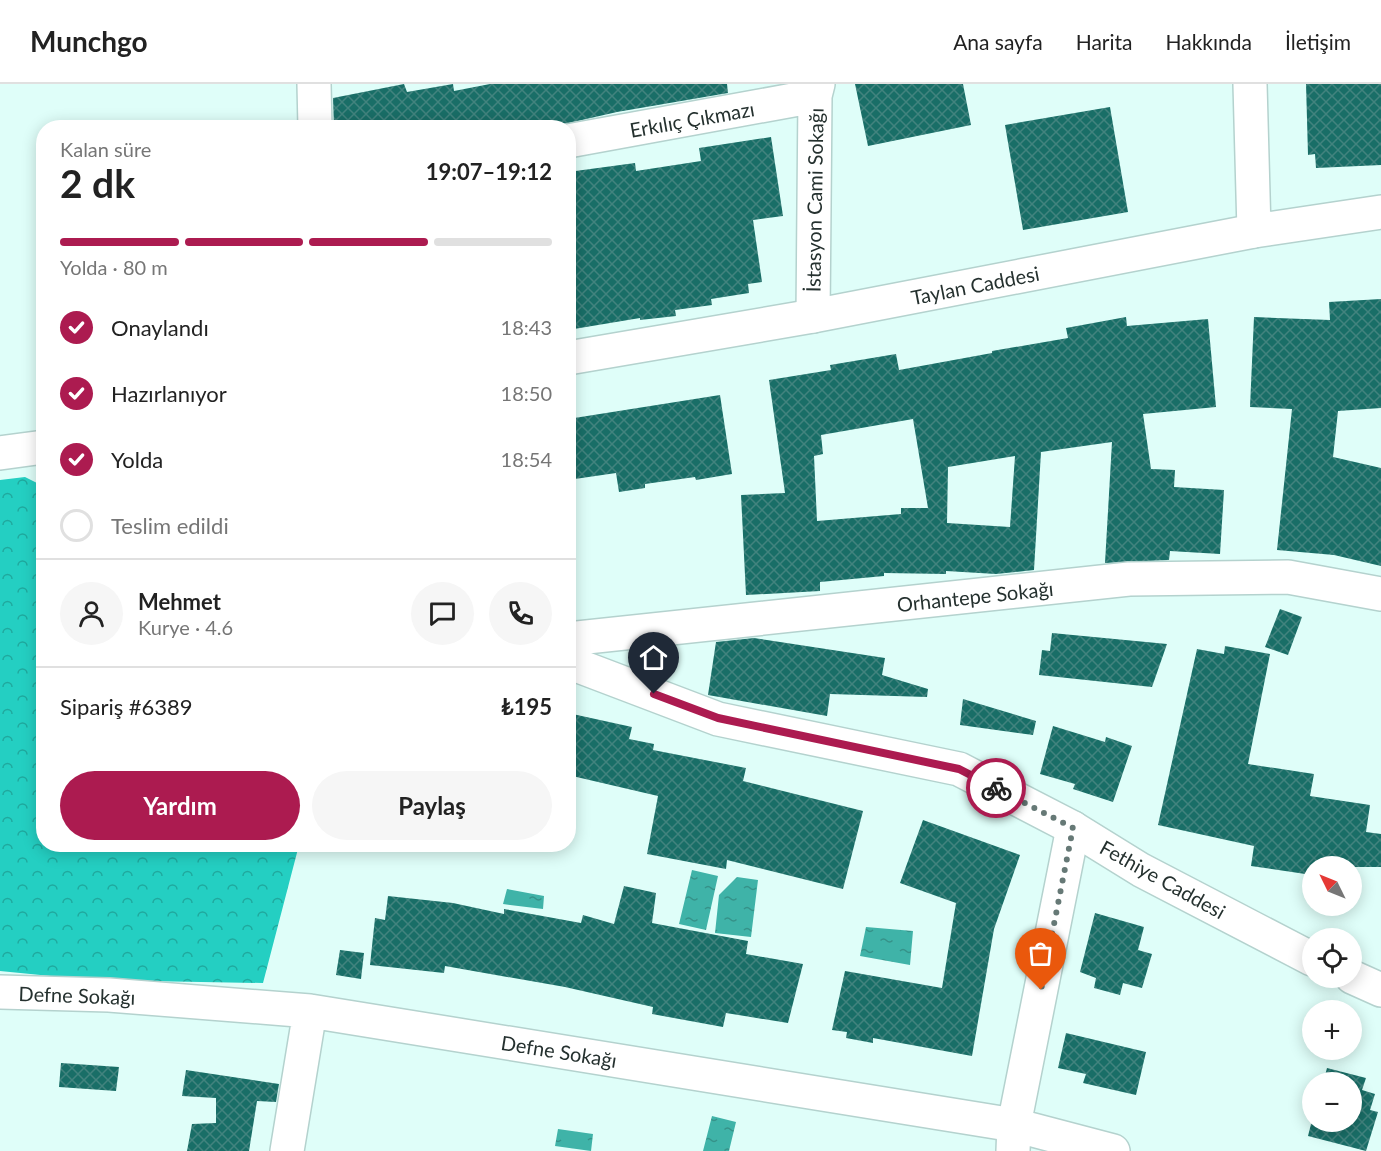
<!DOCTYPE html>
<html lang="tr">
<meta charset="utf-8">
<style>
body{margin:0;font-family:Lato,sans-serif;background:#f6f6f6;color:#222;height:100vh;display:flex;flex-direction:column;font-size:22px;white-space:nowrap}
*{box-sizing:border-box;margin:0}
p{font-size:20px;color:#767676}
.icon{flex:none;width:33px;height:33px;fill:none;stroke:currentColor;stroke-width:2;stroke-linecap:round;stroke-linejoin:round}
.map{position:relative;flex:1;overflow:hidden}
.sheet{position:absolute;left:36px;top:36px;width:540px;height:732px;display:flex;flex-direction:column;background:#fff;border-radius:24px;box-shadow:0 3px 15px #0003}
.sheet>*{flex:none}
.needle{width:39px;rotate:313deg}
.tools{position:absolute;left:1302px;top:772px;display:grid;gap:12px}
.tools a{display:grid;place-items:center;width:60px;height:60px;border-radius:50%;background:#fff;box-shadow:0 3px 15px #0003;font-size:30px}
.pin{position:absolute;display:grid;place-items:center;width:51px;height:51px;color:#fff;margin:-62px -26px;border-radius:50% 50% 50% 0;rotate:-45deg;box-shadow:0 0 6px #0007}
.pin .icon{rotate:45deg}
.courier{position:absolute;display:grid;place-items:center;width:60px;height:60px;margin:-30px;border:4px solid #ac1b50;border-radius:50%;background:#fff;color:#222;box-shadow:0 2px 8px #0007}
.head em{font-style:normal;font-weight:700}
.head div{display:flex;flex-direction:column-reverse}
.head{display:flex;align-items:center;justify-content:space-between;height:102px;padding:0 24px}
h1{font-size:39px;font-weight:700;line-height:45px}
.bar{display:grid;grid-template-columns:repeat(4,1fr);gap:9px 6px;align-content:center;height:72px;padding:0 24px}
.bar i{height:8px;border-radius:4px;background:#e0e0e0}
.bar .active{background:#ac1b50}
.bar p{grid-column:span 4}
.line{display:flex;align-items:center;gap:15px;padding:0 24px;border-top:2px solid #e0e0e0}
.line div{flex:1}
.round{display:grid;place-items:center;flex:none;width:63px;height:63px;border-radius:32px;background:#f6f6f6}
ol{padding:0 24px;list-style:none}
li{display:flex;align-items:center;gap:18px;height:66px}
li p{margin-inline-start:auto}
li .icon{padding:6px;border-radius:50%;background:#ac1b50;color:#fff;stroke-width:4}
li:last-child{color:#767676}
li i{width:33px;height:33px;border:3px solid #e0e0e0;border-radius:50%}
.button{display:flex;gap:12px;margin-top:auto;padding:12px 24px}
.button a{flex:1;height:69px;border-radius:36px;background:#ac1b50;color:#fff;font-size:24px;font-weight:700;line-height:69px;text-align:center}
.button a+a{background:#f6f6f6;color:#222}
header{display:flex;align-items:center;gap:36px;box-sizing:border-box;height:84px;padding:0 30px;background:#fff;border-bottom:2px solid #e0e0e0}
header strong{font-size:28px}
nav{display:flex;gap:33px;margin-inline-start:auto;font-size:21px}
.map>svg:first-child{display:block}
.forest{fill:url(#forest-crowns)}
.water{fill:url(#water-ripples)}
.building{fill:url(#building-cross-hatch);fill-rule:evenodd}
.lines{fill:none;stroke-linecap:round;stroke-linejoin:round}
.minor-casing{stroke:#b4d2ce;stroke-width:36}
.tertiary-casing{stroke:#b4d2ce;stroke-width:36}
.minor{stroke:#fff;stroke-width:33}
.tertiary{stroke:#fff;stroke-width:33}
.done{stroke:#667976;stroke-width:6;stroke-dasharray:0 10.8}
.route{stroke:#ac1b50;stroke-width:8}
.labels{text-anchor:middle;dominant-baseline:central;stroke-width:6;stroke-linejoin:round;paint-order:stroke}
.street-label{font-size:20px;fill:#25312f;stroke:#fff}
</style>
<header>
<strong>Munchgo</strong>
<nav><a>Ana sayfa</a><a>Harita</a><a>Hakkında</a><a>İletişim</a></nav>
</header>
<div class="map">
<svg width="1381" height="1067" viewBox="0 0 1381 1067">
<defs>
<pattern id="forest-crowns" width="20" height="18" patternUnits="userSpaceOnUse" patternTransform="scale(1.5)"><rect width="20" height="18" fill="#24cfc2"/><path d="M2 6a3 3 0 1 1 6 0M12 15a3 3 0 1 1 6 0" fill="none" stroke="#1fa99e"/></pattern>
<pattern id="water-ripples" width="26" height="14" patternUnits="userSpaceOnUse" patternTransform="scale(1.5)"><rect width="26" height="14" fill="#3fb3a8"/><path d="M2 4q2-2 4 0t4 0M15 11q2-2 4 0t4 0" fill="none" stroke="#359289"/></pattern>
<pattern id="building-cross-hatch" width="8" height="8" patternUnits="userSpaceOnUse" patternTransform="scale(1.5)"><rect width="8" height="8" fill="#196e67"/><path d="M0 0l8 8M0 8l8-8" fill="none" stroke="#42837e"/></pattern>
</defs>
<rect width="100%" height="100%" fill="#dffef9"/>
<path class="forest" d="M 25,393 L 43,402 L 44,760 L 299,761 L 263,899 L 91,896 L 0,887 L 0,396 Z"/>
<path class="water" d="M 692,786 L 718,792 L 706,846 L 679,840 Z
M 737,793 L 758,796 L 751,853 L 715,849 L 719,811 Z
M 507,805 L 544,812 L 543,825 L 503,820 Z
M 866,843 L 913,847 L 910,881 L 860,872 Z
M 712,1032 L 736,1038 L 729,1067 L 703,1067 Z
M 558,1045 L 593,1050 L 591,1067 L 555,1062 Z"/>
<path class="building" d="M 404,0 L 407,8 L 453,0 L 454,7 L 490,0 L 727,0 L 728,9 L 617,28 L 547,44 L 334,44 L 333,14 Z
M 855,0 L 963,0 L 971,41 L 868,62 Z
M 1306,0 L 1381,0 L 1381,81 L 1316,84 L 1315,70 L 1308,71 Z
M 1110,23 L 1128,128 L 1023,146 L 1005,41 Z
M 771,53 L 783,132 L 753,136 L 762,198 L 748,200 L 749,209 L 711,215 L 712,221 L 675,226 L 676,232 L 640,236 L 640,234 L 568,246 L 568,88 L 635,79 L 636,87 L 701,77 L 699,64 Z
M 1381,215 L 1381,324 L 1338,327 L 1333,373 L 1381,384 L 1381,482 L 1334,471 L 1277,466 L 1292,325 L 1250,323 L 1254,233 L 1330,236 L 1329,218 Z
M 1126,233 L 1127,242 L 1208,235 L 1216,323 L 1143,330 L 1151,385 L 1175,386 L 1174,403 L 1224,406 L 1220,470 L 1170,467 L 1169,476 L 1105,479 L 1112,358 L 1041,368 L 1034,486 L 996,490 L 946,487 L 946,490 L 884,489 L 884,492 L 820,498 L 820,507 L 746,511 L 741,411 L 785,409 L 769,296 L 831,286 L 830,281 L 896,270 L 899,286 L 992,269 L 992,267 L 1068,254 L 1066,244 ZM 913,335 L 928,424 L 901,424 L 901,430 L 817,437 L 814,372 L 823,370 L 821,351 ZM 1015,372 L 1010,443 L 947,439 L 948,383 Z
M 720,311 L 732,390 L 696,396 L 695,393 L 645,400 L 645,404 L 619,408 L 616,389 L 568,396 L 568,335 Z
M 1280,525 L 1302,533 L 1288,571 L 1265,563 Z
M 1052,549 L 1167,560 L 1152,603 L 1039,591 L 1042,566 L 1050,567 Z
M 754,554 L 885,574 L 882,591 L 928,605 L 927,613 L 830,610 L 827,632 L 708,611 L 716,558 Z
M 1225,562 L 1270,570 L 1248,680 L 1314,690 L 1310,712 L 1370,721 L 1366,748 L 1381,750 L 1381,783 L 1312,783 L 1312,791 L 1251,782 L 1254,762 L 1158,741 L 1197,565 L 1224,570 Z
M 963,615 L 1036,637 L 1033,651 L 960,641 Z
M 568,629 L 632,643 L 629,655 L 654,660 L 653,666 L 746,684 L 743,697 L 863,727 L 843,805 L 727,776 L 726,785 L 647,770 L 658,712 L 568,691 Z
M 1053,642 L 1105,658 L 1106,653 L 1132,662 L 1113,718 L 1073,705 L 1075,700 L 1040,690 Z
M 923,736 L 1020,771 L 994,845 L 972,972 L 873,954 L 873,959 L 846,954 L 847,948 L 832,946 L 845,887 L 942,904 L 956,819 L 900,799 Z
M 624,802 L 656,809 L 652,839 L 748,857 L 746,870 L 803,880 L 788,939 L 726,929 L 723,943 L 652,930 L 653,923 L 565,903 L 445,882 L 444,889 L 370,881 L 375,834 L 385,836 L 388,812 L 453,819 L 504,830 L 504,825 L 581,839 L 583,831 L 614,840 Z
M 1095,829 L 1144,843 L 1138,866 L 1152,870 L 1142,904 L 1123,899 L 1120,911 L 1094,904 L 1096,894 L 1080,888 Z
M 340,866 L 364,869 L 361,895 L 336,891 Z
M 1066,949 L 1146,968 L 1136,1011 L 1083,999 L 1086,990 L 1058,984 Z
M 61,979 L 119,983 L 116,1007 L 59,1003 Z
M 1327,984 L 1366,994 L 1362,1006 L 1375,1010 L 1370,1026 L 1378,1028 L 1366,1067 L 1308,1052 L 1312,1036 L 1312,1038 L 1352,1038 L 1352,999 L 1323,999 Z
M 186,986 L 279,1000 L 276,1018 L 257,1017 L 249,1067 L 187,1067 L 192,1040 L 216,1039 L 216,1014 L 182,1012 Z"/>
<g class="lines">
<g class="minor-casing">
<path id="minor" d="M 314,0 L 315,44
M 1250,0 L 1254,147
M 568,57 L 815,12
M 813,232 L 815,12 L 818,0
M 568,555 L 1129,495 L 1288,493 L 1381,510
M 0,908 L 109,911 L 310,927 L 1014,1041 L 1113,1067
M 287,1067 L 310,927
M 1013,1067 L 1014,1041 L 1073,744"/>
</g>
<g class="tertiary-casing">
<path id="tertiary" d="M 568,274 L 813,232 L 1254,147 L 1381,128
M 0,369 L 44,363
M 568,578 L 718,635 L 959,685 L 1073,744 L 1141,786 L 1312,875
M 1352,893 L 1381,906"/>
</g>
<use href="#minor" class="minor"/>
<use href="#tertiary" class="tertiary"/>
</g>
<g class="lines">
<path class="done" d="M 996,704 L 1073,744 L 1041,906"/>
<path class="route" d="M 654,610 L 718,634 L 959,685 L 996,704"/>
</g>
<g class="labels">
<g class="street-label">
<text transform="translate(692 35) rotate(-10)">Erkılıç Çıkmazı</text>
<text transform="translate(814 116) rotate(-89)">İstasyon Cami Sokağı</text>
<text transform="translate(975 201) rotate(-11)">Taylan Caddesi</text>
<text transform="translate(975 512) rotate(-6)">Orhantepe Sokağı</text>
<text transform="translate(1163 795) rotate(29)">Fethiye Caddesi</text>
<text transform="translate(77 911) rotate(2)">Defne Sokağı</text>
<text transform="translate(559 967) rotate(9)">Defne Sokağı</text>
</g>
</g>
</svg>
<div class="tools">
<a><svg class="needle" viewBox="-14 -14 28 28"><path d="M0-13l5 13h-10z" fill="#e53935"/><path d="M0 13l5-13h-10z" fill="#767676"/></svg></a>
<a><svg class="icon" aria-label="locate" viewBox="0 0 24 24"><circle cx="12" cy="12" r="6"/><path d="M12 2v4M12 18v4M2 12h4M18 12h4"/></svg></a>
<a>+</a>
<a>−</a>
</div>
<div class="pin" style="left:1041px;top:906px;background:#ea580c"><svg class="icon" aria-label="bag" viewBox="0 0 24 24"><path d="M5 8h14l-1 12H6zM9 8a3 3 0 0 1 6 0"/></svg></div>
<div class="pin" style="left:654px;top:610px;background:#1f2937"><svg class="icon" aria-label="home" viewBox="0 0 24 24"><path d="M3 11l9-7 9 7M6 9v11h12V9"/></svg></div>
<div class="courier" style="left:996px;top:704px"><svg class="icon" aria-label="bike" viewBox="0 0 24 24"><circle cx="6" cy="16" r="4"/><circle cx="18" cy="16" r="4"/><path d="M6 16l4-8h5l3 8M10 8l3 8H6M13 5h3"/></svg></div>
<section class="sheet">
<div class="head"><div><h1>2 dk</h1><p>Kalan süre</p></div><em>19:07–19:12</em></div>
<div class="bar"><i class="active"></i><i class="active"></i><i class="active"></i><i></i><p>Yolda · 80 m</p></div>
<ol>
<li><svg class="icon" aria-label="check" viewBox="0 0 24 24"><path d="M5 12l5 5 9-10"/></svg>Onaylandı<p>18:43</p></li>
<li><svg class="icon" aria-label="check" viewBox="0 0 24 24"><path d="M5 12l5 5 9-10"/></svg>Hazırlanıyor<p>18:50</p></li>
<li><svg class="icon" aria-label="check" viewBox="0 0 24 24"><path d="M5 12l5 5 9-10"/></svg>Yolda<p>18:54</p></li>
<li><i></i>Teslim edildi</li>
</ol>
<div class="line" style="height:108px"><a class="round"><svg class="icon" aria-label="person" viewBox="0 0 24 24"><circle cx="12" cy="8" r="4"/><path d="M4 21q1-7 8-7t8 7"/></svg></a><div><b>Mehmet</b><p>Kurye · 4.6</p></div><a class="round"><svg class="icon" aria-label="chat" viewBox="0 0 24 24"><path d="M4 5h16v11H9l-5 4z"/></svg></a><a class="round"><svg class="icon" aria-label="phone" viewBox="0 0 24 24"><path d="M5 4h4l2 5-3 2q2 4 5 5l2-3 5 2v4C11 20 4 13 5 4z"/></svg></a></div>
<div class="line" style="height:78px"><div>Sipariş #6389</div><b>₺195</b></div>
<div class="button"><a>Yardım</a><a>Paylaş</a></div>
</section>
</div>
